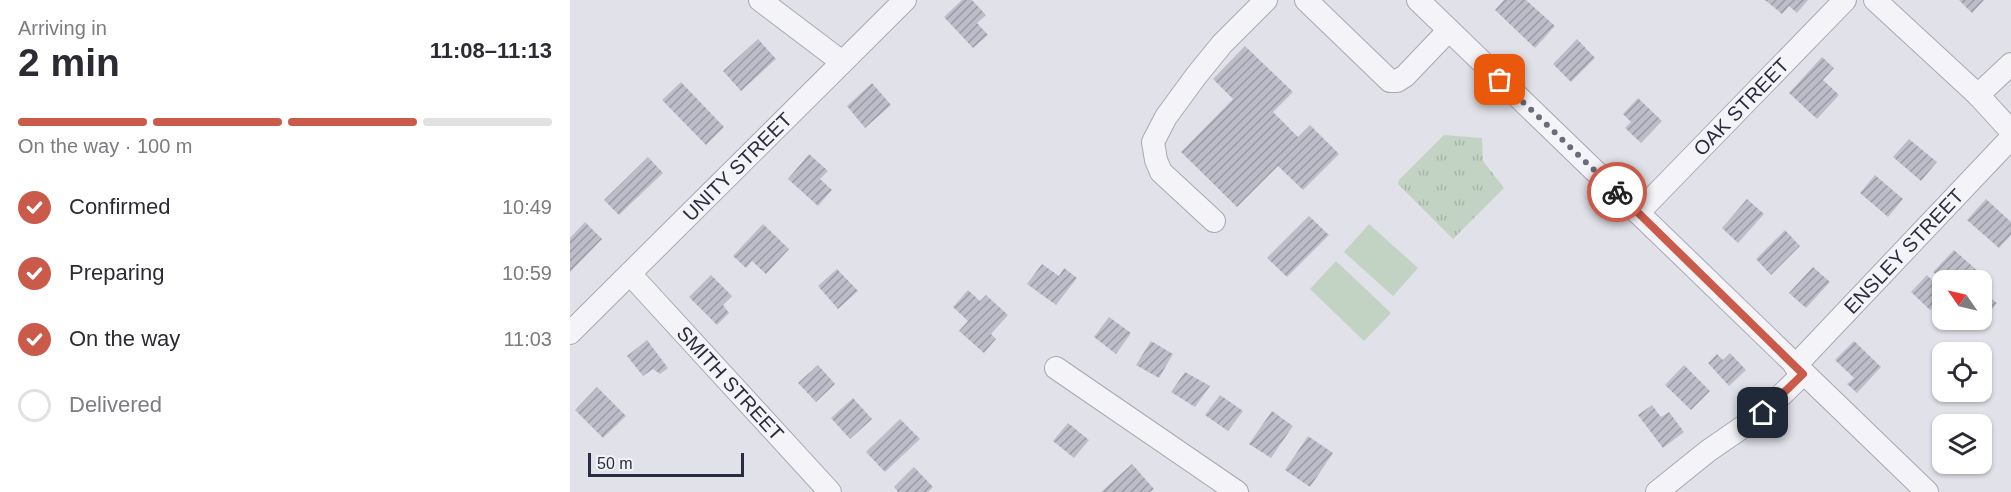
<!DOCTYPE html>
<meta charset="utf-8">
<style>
body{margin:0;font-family:Helvetica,sans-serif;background:#f2f2f3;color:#2b2b33;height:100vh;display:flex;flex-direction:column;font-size:22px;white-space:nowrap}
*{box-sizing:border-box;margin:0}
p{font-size:20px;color:#7c7c81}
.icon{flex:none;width:33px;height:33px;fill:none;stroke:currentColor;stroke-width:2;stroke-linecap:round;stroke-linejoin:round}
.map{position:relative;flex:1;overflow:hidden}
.sheet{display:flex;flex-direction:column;background:#fff;width:570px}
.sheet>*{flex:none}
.needle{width:39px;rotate:304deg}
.controls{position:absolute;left:1362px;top:270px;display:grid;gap:12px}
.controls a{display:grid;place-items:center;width:60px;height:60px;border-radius:12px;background:#fff;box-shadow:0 2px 4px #0004;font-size:30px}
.scale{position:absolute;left:18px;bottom:15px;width:156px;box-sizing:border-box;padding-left:6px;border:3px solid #2a2c41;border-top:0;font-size:16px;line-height:21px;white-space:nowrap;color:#2a2c41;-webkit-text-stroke:4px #f1f2f7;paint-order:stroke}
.pin{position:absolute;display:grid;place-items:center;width:51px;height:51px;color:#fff;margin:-26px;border-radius:12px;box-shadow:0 3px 9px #0006}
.courier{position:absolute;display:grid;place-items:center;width:60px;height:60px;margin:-30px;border:4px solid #ca5a4a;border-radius:50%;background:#fff;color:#222;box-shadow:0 2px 8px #0007}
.summary em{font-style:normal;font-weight:600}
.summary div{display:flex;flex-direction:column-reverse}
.summary{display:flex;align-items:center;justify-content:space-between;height:102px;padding:0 18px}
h1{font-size:39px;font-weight:600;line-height:45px}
.bar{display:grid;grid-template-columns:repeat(4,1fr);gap:9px 6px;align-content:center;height:72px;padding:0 18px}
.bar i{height:8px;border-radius:4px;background:#e1e1e2}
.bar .selected{background:#ca5a4a}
.bar p{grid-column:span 4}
ol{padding:0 18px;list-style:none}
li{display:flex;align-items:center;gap:18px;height:66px}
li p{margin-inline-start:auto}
li .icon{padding:6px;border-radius:50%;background:#ca5a4a;color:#fff;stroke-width:4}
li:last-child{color:#7c7c81}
li i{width:33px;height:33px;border:3px solid #e1e1e2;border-radius:50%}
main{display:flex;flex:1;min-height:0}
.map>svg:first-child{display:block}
.green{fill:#c3d3c3}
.park{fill:url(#park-tufts)}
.building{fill:url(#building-hatch)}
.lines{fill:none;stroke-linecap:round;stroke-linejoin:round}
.minor-casing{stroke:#a6a8b3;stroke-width:24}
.minor{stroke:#f4f4f8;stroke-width:22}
.done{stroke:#6a6c7c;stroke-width:6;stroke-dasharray:0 10.8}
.route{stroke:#ca5a4a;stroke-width:8}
.labels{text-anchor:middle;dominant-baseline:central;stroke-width:4.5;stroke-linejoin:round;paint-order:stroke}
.street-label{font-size:20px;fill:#2a2c41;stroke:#f1f2f7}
</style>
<main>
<section class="sheet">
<div class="summary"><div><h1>2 min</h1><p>Arriving in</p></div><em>11:08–11:13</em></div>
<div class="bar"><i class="selected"></i><i class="selected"></i><i class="selected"></i><i></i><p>On the way · 100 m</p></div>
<ol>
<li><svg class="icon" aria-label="check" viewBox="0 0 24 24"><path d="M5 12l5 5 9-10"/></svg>Confirmed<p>10:49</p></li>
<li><svg class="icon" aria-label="check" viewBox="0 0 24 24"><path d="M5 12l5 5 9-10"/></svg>Preparing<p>10:59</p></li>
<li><svg class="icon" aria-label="check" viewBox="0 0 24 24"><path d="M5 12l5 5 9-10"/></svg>On the way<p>11:03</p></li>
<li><i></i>Delivered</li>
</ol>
</section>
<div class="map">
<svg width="1441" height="492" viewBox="0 0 1441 492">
<defs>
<pattern id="park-tufts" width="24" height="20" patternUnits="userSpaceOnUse" patternTransform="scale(1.5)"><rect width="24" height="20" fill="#c3d3c3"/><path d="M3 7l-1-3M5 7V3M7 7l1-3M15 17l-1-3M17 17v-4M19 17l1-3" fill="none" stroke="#a8b5a9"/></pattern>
<pattern id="building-hatch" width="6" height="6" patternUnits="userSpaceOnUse" patternTransform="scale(1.5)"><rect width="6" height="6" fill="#bcbdc9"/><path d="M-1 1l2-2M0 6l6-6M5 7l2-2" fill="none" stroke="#999aa5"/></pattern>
</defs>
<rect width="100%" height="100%" fill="#e1e2e9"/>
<path class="green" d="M 799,224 L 848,268 L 823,296 L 774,252 Z
M 766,261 L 821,313 L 794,341 L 740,289 Z"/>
<path class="park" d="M 874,135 L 912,138 L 913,161 L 934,188 L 883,239 L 828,184 L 829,180 Z"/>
<path class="building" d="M 392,0 L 402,0 L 416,15 L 407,23 L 418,35 L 403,48 L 374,17 Z
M 934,0 L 956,0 L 985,26 L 965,48 L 925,10 Z
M 1195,0 L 1238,0 L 1227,13 L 1219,6 L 1212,14 Z
M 1389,0 L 1414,0 L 1402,13 Z
M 188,39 L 206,59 L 171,91 L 153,71 Z
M 1007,39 L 1025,58 L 1001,82 L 983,64 Z
M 675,46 L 723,92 L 703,112 L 728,137 L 740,125 L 769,154 L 733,190 L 708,166 L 667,207 L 611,152 L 663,99 L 643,79 Z
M 1252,57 L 1264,68 L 1253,80 L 1269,95 L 1247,119 L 1219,93 Z
M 111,82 L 154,127 L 136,145 L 92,100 Z
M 302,83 L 321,105 L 295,128 L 277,106 Z
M 1068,98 L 1092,121 L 1071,143 L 1055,128 L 1061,122 L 1053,114 Z
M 1339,139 L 1367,162 L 1351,181 L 1323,157 Z
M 239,154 L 258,171 L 250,179 L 262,190 L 248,206 L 218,179 Z
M 78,157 L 93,173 L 49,215 L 34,200 Z
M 1305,175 L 1333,199 L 1318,217 L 1290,193 Z
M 1177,199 L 1194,214 L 1168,243 L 1152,228 Z
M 1416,199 L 1441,222 L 1441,235 L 1429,248 L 1397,220 Z
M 739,216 L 759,235 L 717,277 L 697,258 Z
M 15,222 L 32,239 L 0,272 L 0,238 Z
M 193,224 L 219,249 L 196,274 L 182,261 L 176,268 L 163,256 Z
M 1215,230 L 1230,246 L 1201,275 L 1186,259 Z
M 1384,250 L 1410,273 L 1403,280 L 1372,280 L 1363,272 Z
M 472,264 L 489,276 L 494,268 L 507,278 L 486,305 L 457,284 Z
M 1243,267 L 1260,282 L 1236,308 L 1219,293 Z
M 267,269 L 288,291 L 268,309 L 248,286 Z
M 141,275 L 162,296 L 153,305 L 159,313 L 147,325 L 119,297 Z
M 1357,275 L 1372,290 L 1372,298 L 1360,310 L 1341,292 Z
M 398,290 L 410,301 L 416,295 L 438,315 L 421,334 L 426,339 L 414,353 L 389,331 L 398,321 L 383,307 Z
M 1412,291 L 1427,303 L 1415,318 L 1412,316 Z
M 539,317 L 561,333 L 546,354 L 524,337 Z
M 77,340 L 98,368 L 90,374 L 83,369 L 73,376 L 57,356 Z
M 581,341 L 603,354 L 589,378 L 566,365 Z
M 1284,341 L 1311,367 L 1287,393 L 1277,384 L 1284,378 L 1265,360 Z
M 1160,353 L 1176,370 L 1159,386 L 1138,363 L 1147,354 L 1153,360 Z
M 248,365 L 265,384 L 246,402 L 228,383 Z
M 1114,365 L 1140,391 L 1121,410 L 1095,385 Z
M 615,372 L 640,386 L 625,407 L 601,392 Z
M 27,387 L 56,416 L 33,438 L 5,410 Z
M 650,395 L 673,411 L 658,431 L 635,415 Z
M 283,398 L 302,419 L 280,439 L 261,418 Z
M 1082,405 L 1091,417 L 1099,412 L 1114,432 L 1093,448 L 1068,415 Z
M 702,411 L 723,426 L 701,458 L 679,444 Z
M 330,419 L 350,439 L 315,472 L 296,452 Z
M 498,423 L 519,440 L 504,458 L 483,441 Z
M 738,436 L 763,453 L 740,487 L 715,470 Z
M 562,464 L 584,489 L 580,492 L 531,492 Z
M 344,467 L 363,487 L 358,492 L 328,492 L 324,487 Z"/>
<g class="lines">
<g class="minor-casing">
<g id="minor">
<path d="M 190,0 L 272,62"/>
<path d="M 736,0 L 820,81 L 827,81 L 835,76 L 879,30"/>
<path d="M 848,0 L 1357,492"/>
<path d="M 1305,0 L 1408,95 L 1441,131"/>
<path d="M 1408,95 L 1441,64"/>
<path id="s1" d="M 1068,213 L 1275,0"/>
<path d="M 644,221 L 591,172 L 586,160 L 583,142 L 596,117 L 626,76 L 652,44 L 696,0"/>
<path id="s2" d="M 61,275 L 260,492"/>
<path id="s3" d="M 0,333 L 335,0"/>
<path id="s4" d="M 1225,366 L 1441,138"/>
<path d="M 486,368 L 667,492"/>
<path d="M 1087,492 L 1138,451 L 1193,413 L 1233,374"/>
</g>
</g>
<use href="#minor" class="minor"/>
</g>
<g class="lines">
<path class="done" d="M 930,80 L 1047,192"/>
<path class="route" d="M 1047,192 L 1233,374 L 1193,413"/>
</g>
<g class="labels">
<g class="street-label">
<text stroke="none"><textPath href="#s1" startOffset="148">OAK STREET</textPath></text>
<text stroke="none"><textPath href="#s3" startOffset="236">UNITY STREET</textPath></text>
<text stroke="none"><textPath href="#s4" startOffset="158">ENSLEY STREET</textPath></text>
<text stroke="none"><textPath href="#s2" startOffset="147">SMITH STREET</textPath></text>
</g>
</g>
</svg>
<div class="controls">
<a><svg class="needle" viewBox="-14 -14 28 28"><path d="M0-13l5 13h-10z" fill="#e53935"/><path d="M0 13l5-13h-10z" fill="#7c7c81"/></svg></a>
<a><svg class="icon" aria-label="locate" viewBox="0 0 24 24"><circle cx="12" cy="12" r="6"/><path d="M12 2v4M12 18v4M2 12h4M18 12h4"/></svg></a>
<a><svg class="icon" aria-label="layers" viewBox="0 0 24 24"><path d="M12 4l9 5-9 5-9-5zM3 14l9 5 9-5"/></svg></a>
</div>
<div class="scale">50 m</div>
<div class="pin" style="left:930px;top:80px;background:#ea580c"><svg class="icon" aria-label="bag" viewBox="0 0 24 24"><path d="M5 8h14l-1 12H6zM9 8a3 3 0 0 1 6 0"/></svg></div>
<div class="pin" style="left:1193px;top:413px;background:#1f2937"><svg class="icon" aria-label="home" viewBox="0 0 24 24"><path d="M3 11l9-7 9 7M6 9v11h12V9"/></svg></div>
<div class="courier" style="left:1047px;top:192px"><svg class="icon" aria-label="bike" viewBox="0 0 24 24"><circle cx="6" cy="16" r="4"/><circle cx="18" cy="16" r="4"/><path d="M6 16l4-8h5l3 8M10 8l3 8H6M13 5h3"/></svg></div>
</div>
</main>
